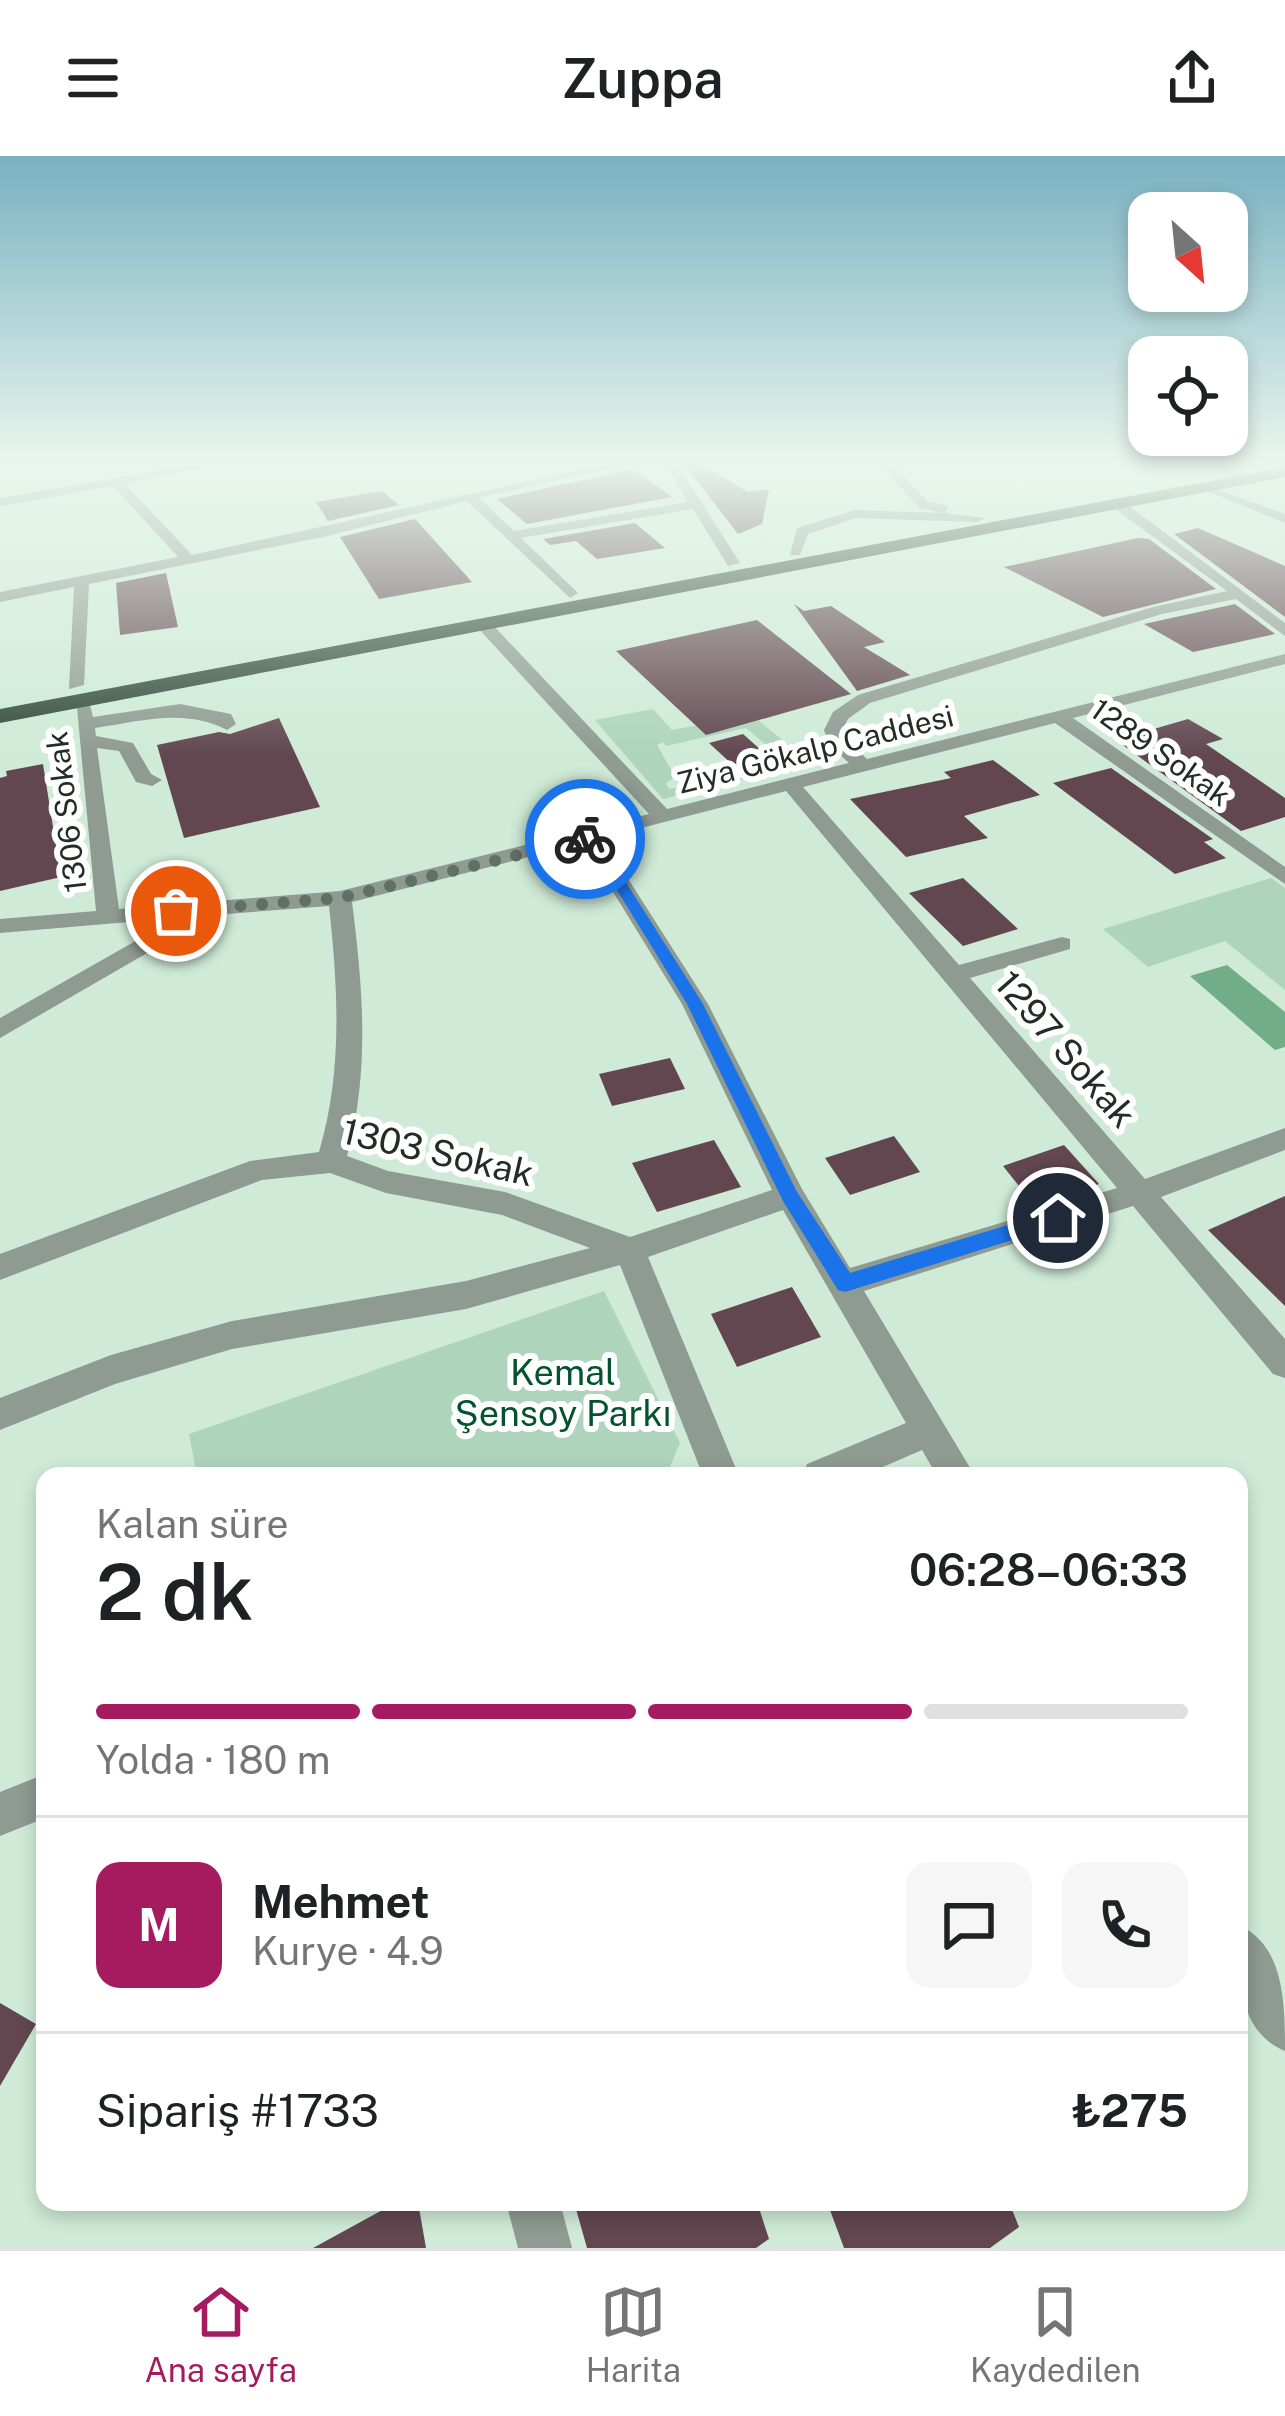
<!DOCTYPE html>
<html lang="tr">
<meta charset="utf-8">
<style>
body{margin:0;font-family:"Public Sans",sans-serif;background:#f6f6f6;color:#202124;height:100vh;display:flex;flex-direction:column;font-size:45px;white-space:nowrap}
*{box-sizing:border-box;margin:0}
p{font-size:39px;color:#757577}
.icon{flex:none;width:66px;height:66px;fill:none;stroke:currentColor;stroke-width:2;stroke-linecap:round;stroke-linejoin:round}
.map{position:relative;flex:1;overflow:hidden}
.sheet{position:absolute;left:36px;top:1311px;width:1212px;height:744px;display:flex;flex-direction:column;background:#fff;border-radius:24px;box-shadow:0 6px 18px #0003}
.sheet>*{flex:none}
.needle{width:78px;rotate:153deg}
.tools{position:absolute;left:1128px;top:36px;display:grid;gap:24px}
.tools a{display:grid;place-items:center;width:120px;height:120px;border-radius:24px;background:#fff;box-shadow:0 6px 18px #0003;font-size:60px}
.pin{position:absolute;display:grid;place-items:center;width:102px;height:102px;color:#fff;margin:-51px;border:6px solid #fff;border-radius:50%;box-shadow:0 3px 12px #0007}
.courier{position:absolute;display:grid;place-items:center;width:120px;height:120px;margin:-60px;border:9px solid #1a73e8;border-radius:50%;background:#fff;color:#222;box-shadow:0 3px 15px #0007}
.head em{font-style:normal;font-weight:600}
.head div{display:flex;flex-direction:column-reverse}
.head{display:flex;align-items:center;justify-content:space-between;height:204px;padding:0 60px}
h1{font-size:78px;font-weight:600;line-height:90px}
.bar{display:grid;grid-template-columns:repeat(4,1fr);gap:18px 12px;align-content:center;height:144px;padding:0 60px}
.bar i{height:15px;border-radius:9px;background:#e0e0e0}
.bar .current{background:#a61b60}
.bar p{grid-column:span 4}
.line{display:flex;align-items:center;gap:30px;padding:0 60px;border-top:3px solid #e0e0e0}
.line div{flex:1}
.round{display:grid;place-items:center;flex:none;width:126px;height:126px;border-radius:24px;background:#f6f6f6}
header{display:flex;justify-content:space-between;align-items:center;height:156px;padding:0 60px;background:#fff;font-size:54px;font-weight:600}
.menu{display:flex;justify-content:space-around;align-items:center;height:168px;border-top:3px solid #e0e0e0;background:#fff;font-size:33px;color:#757577}
.menu a{display:grid;justify-items:center;gap:6px}
.menu .current{color:#a61b60}
.map>svg:first-child{display:block}
.green{fill:#aed4bb}
.water{fill:#71ad87}
.building{fill:#624750}
.lines{fill:none;stroke-linecap:round;stroke-linejoin:round}
.minor{fill:#8e9a92;fill-rule:evenodd}
.highway{fill:#31493a;fill-rule:evenodd}
.route{fill:#1a73e8}
.done{stroke:#5f7064;stroke-width:12;stroke-dasharray:0 21.6}
.labels{text-anchor:middle;dominant-baseline:central;stroke-width:12;stroke-linejoin:round;paint-order:stroke}
.far-street-label{font-size:30px;fill:#222d26;stroke:#fff}
.street-label{font-size:36px;fill:#222d26;stroke:#fff}
.park-label{font-size:36px;fill:#05522e;stroke:#fff}
</style>
<header><svg class="icon" aria-label="menu" viewBox="0 0 24 24"><path d="M4 6h16M4 12h16M4 18h16"/></svg>Zuppa<svg class="icon" aria-label="share" viewBox="0 0 24 24"><path d="M12 15V3M7 8l5-5 5 5M5 13v7h14v-7"/></svg></header>
<div class="map">
<svg width="1285" height="2092" viewBox="0 0 1285 2092">
<rect width="100%" height="100%" fill="#cfebd7"/>
<path class="green" d="M 653,553 L 672,574 L 752,559 L 809,606 L 803,608 L 793,596 L 776,597 L 746,572 L 666,590 L 664,586 L 657,589 L 675,621 L 666,627 L 669,633 L 687,630 L 683,623 L 697,618 L 749,622 L 663,643 L 595,564 Z
M 1271,722 L 1285,732 L 1285,834 L 1225,785 L 1148,811 L 1103,773 Z
M 604,1135 L 680,1287 L 666,1320 L 197,1320 L 189,1278 Z"/>
<path class="water" d="M 1227,809 L 1285,856 L 1285,891 L 1275,894 L 1190,820 Z"/>
<path class="building" d="M 684,308 L 701,308 L 748,336 L 769,333 L 762,368 L 738,378 Z
M 633,313 L 672,341 L 527,368 L 497,343 Z
M 382,335 L 399,349 L 328,365 L 316,346 Z
M 415,363 L 472,426 L 379,443 L 340,381 Z
M 635,367 L 665,392 L 597,403 L 576,385 L 550,389 L 543,383 Z
M 1198,372 L 1285,410 L 1285,461 L 1174,378 Z
M 1138,382 L 1149,383 L 1216,433 L 1103,461 L 1004,411 Z
M 166,417 L 178,471 L 120,479 L 116,427 Z
M 794,448 L 804,455 L 831,450 L 885,486 L 864,491 L 910,519 L 857,535 Z
M 1235,448 L 1275,478 L 1193,496 L 1144,468 Z
M 757,464 L 851,538 L 706,579 L 616,495 Z
M 279,562 L 320,651 L 184,682 L 157,589 L 219,576 L 230,578 Z
M 1188,563 L 1223,583 L 1206,588 L 1285,642 L 1285,661 L 1241,675 L 1116,584 Z
M 743,578 L 770,602 L 735,611 L 709,587 Z
M 993,604 L 1040,639 L 964,660 L 988,682 L 906,701 L 850,643 L 951,622 L 944,616 Z
M 43,608 L 61,721 L 0,735 L 0,622 L 7,620 L 6,615 Z
M 1111,612 L 1213,683 L 1204,686 L 1226,702 L 1175,718 L 1053,627 Z
M 963,722 L 1018,773 L 963,790 L 909,737 Z
M 670,902 L 685,933 L 612,950 L 599,918 Z
M 894,980 L 920,1016 L 850,1039 L 825,1002 Z
M 714,984 L 741,1031 L 657,1056 L 632,1007 Z
M 1064,989 L 1099,1028 L 1036,1051 L 1003,1010 Z
M 1285,1040 L 1285,1150 L 1208,1074 Z
M 792,1131 L 821,1181 L 737,1211 L 711,1158 Z
M 0,1847 L 36,1868 L 0,1930 Z
M 397,2046 L 418,2046 L 426,2092 L 313,2092 Z
M 574,2046 L 757,2046 L 769,2083 L 756,2092 L 587,2092 Z
M 827,2046 L 1009,2046 L 1019,2071 L 990,2092 L 844,2092 Z"/>
<g class="lines">
<path class="minor" d="M 196,308 L 220,308 L 125,328 L 192,399 L 607,308 L 631,308 L 479,342 L 514,375 L 688,346 L 665,308 L 677,308 L 740,407 L 728,410 L 693,353 L 521,382 L 575,434 L 578,437 L 570,442 L 467,345 L 323,381 L 89,428 L 84,529 L 69,533 L 74,431 L 0,446 L 0,436 L 178,401 L 113,330 L 0,350 L 0,342 Z
M 878,308 L 891,308 L 929,346 L 949,350 L 945,357 L 985,362 L 978,366 L 856,362 L 808,378 L 800,399 L 790,399 L 797,372 L 855,354 L 943,357 L 920,352 Z
M 1204,328 L 1285,358 L 1285,367 L 1204,334 Z
M 1114,346 L 1124,346 L 1285,467 L 1285,480 L 1236,443 L 1162,458 L 870,547 L 848,563 L 842,574 L 846,584 L 867,603 L 1285,498 L 1285,508 L 1073,562 L 1285,711 L 1285,728 L 1055,567 L 803,631 L 959,809 L 1062,781 L 1070,783 L 1070,793 L 970,822 L 1145,1023 L 1285,972 L 1285,994 L 1161,1041 L 1285,1183 L 1285,1222 L 1273,1218 L 1133,1050 L 864,1135 L 975,1320 L 937,1320 L 922,1294 L 862,1320 L 802,1320 L 807,1308 L 906,1267 L 783,1054 L 648,1101 L 739,1320 L 703,1320 L 620,1109 L 466,1153 L 232,1193 L 115,1228 L 0,1274 L 0,1242 L 111,1199 L 232,1165 L 466,1125 L 590,1092 L 502,1059 L 386,1037 L 330,1017 L 262,1024 L 0,1124 L 0,1098 L 250,1005 L 319,996 C 343,915 338,832 329,750 L 213,759 L 0,882 L 0,862 L 176,762 L 0,777 L 0,763 L 96,755 L 76,541 L 88,541 L 93,561 L 180,548 L 231,558 L 236,568 L 227,574 C 185,552 142,565 95,572 L 96,580 L 133,587 L 151,618 L 162,624 L 152,630 L 136,626 L 119,595 L 97,592 L 119,753 L 340,735 L 649,658 L 478,472 L 478,466 L 490,466 L 667,653 L 849,607 L 830,590 L 824,574 L 833,556 L 858,539 L 1153,451 L 1227,435 L 1114,352 ZM 786,635 L 1117,1032 L 850,1112 L 802,1033 L 708,848 L 602,682 ZM 583,687 L 682,848 L 772,1034 L 630,1081 L 505,1036 L 388,1015 L 347,1000 C 370,916 363,832 352,746 Z
M 45,1618 L 45,1662 L 0,1680 L 0,1636 Z
M 1239,1769 C 1285,1790 1285,1849 1285,1895 C 1235,1874 1239,1815 1239,1769 Z
M 506,2046 L 560,2046 L 572,2092 L 518,2092 Z"/>
<path class="highway" d="M 1285,311 L 1285,321 L 0,567 L 0,553 Z"/>
</g>
<linearGradient id="sky" x2="0" y2="1"><stop stop-color="#78b1c1"/><stop offset="0.51" stop-color="#e9f6ed"/><stop offset="1" stop-color="#e9f6ed" stop-opacity="0"/></linearGradient>
<rect width="1285" height="600" fill="url(#sky)"/>
<path class="route" d="M 596,679 L 703,848 L 797,1036 L 850,1117 L 1058,1054 L 1064,1056 L 1064,1068 L 845,1136 L 838,1134 L 783,1045 L 687,848 L 588,687 L 578,683 Z"/>
<g class="lines">
<path class="done" d="M 176,755 L 340,742 L 585,683"/>
</g>
<g class="labels">
<g class="far-street-label">
<text transform="translate(815 593) rotate(-14)">Ziya Gökalp Caddesi</text>
<text transform="translate(1161 596) rotate(35)">1289 Sokak</text>
<text transform="translate(66 656) rotate(-97)">1306 Sokak</text>
</g>
<g class="street-label">
<text transform="translate(1066 893) rotate(49)">1297 Sokak</text>
<text transform="translate(438 996) rotate(13)">1303 Sokak</text>
</g>
<g class="park-label">
<text x="563" y="1216">Kemal<tspan x="563" dy="41">Şensoy Parkı</tspan></text>
</g>
</g>
</svg>
<div class="tools">
<a><svg class="needle" viewBox="-14 -14 28 28"><path d="M0-13l5 13h-10z" fill="#e53935"/><path d="M0 13l5-13h-10z" fill="#757577"/></svg></a>
<a><svg class="icon" aria-label="locate" viewBox="0 0 24 24"><circle cx="12" cy="12" r="6"/><path d="M12 2v4M12 18v4M2 12h4M18 12h4"/></svg></a>
</div>
<div class="pin" style="left:176px;top:755px;background:#ea580c"><svg class="icon" aria-label="bag" viewBox="0 0 24 24"><path d="M5 8h14l-1 12H6zM9 8a3 3 0 0 1 6 0"/></svg></div>
<div class="pin" style="left:1058px;top:1062px;background:#1f2937"><svg class="icon" aria-label="home" viewBox="0 0 24 24"><path d="M3 11l9-7 9 7M6 9v11h12V9"/></svg></div>
<div class="courier" style="left:585px;top:683px"><svg class="icon" aria-label="bike" viewBox="0 0 24 24"><circle cx="6" cy="16" r="4"/><circle cx="18" cy="16" r="4"/><path d="M6 16l4-8h5l3 8M10 8l3 8H6M13 5h3"/></svg></div>
<section class="sheet">
<div class="head"><div><h1>2 dk</h1><p>Kalan süre</p></div><em>06:28–06:33</em></div>
<div class="bar"><i class="current"></i><i class="current"></i><i class="current"></i><i></i><p>Yolda · 180 m</p></div>
<div class="line" style="height:216px"><b class="round" style="background:#a61b60;color:#fff">M</b><div><b>Mehmet</b><p>Kurye · 4.9</p></div><a class="round"><svg class="icon" aria-label="chat" viewBox="0 0 24 24"><path d="M4 5h16v11H9l-5 4z"/></svg></a><a class="round"><svg class="icon" aria-label="phone" viewBox="0 0 24 24"><path d="M5 4h4l2 5-3 2q2 4 5 5l2-3 5 2v4C11 20 4 13 5 4z"/></svg></a></div>
<div class="line" style="height:156px"><div>Sipariş #1733</div><b>₺275</b></div>
</section>
</div>
<nav class="menu">
<a class="current"><svg class="icon" aria-label="home" viewBox="0 0 24 24"><path d="M3 11l9-7 9 7M6 9v11h12V9"/></svg>Ana sayfa</a>
<a><svg class="icon" aria-label="map" viewBox="0 0 24 24"><path d="M3 6l6-2 6 2 6-2v14l-6 2-6-2-6 2zM9 4v14M15 6v14"/></svg>Harita</a>
<a><svg class="icon" aria-label="saved" viewBox="0 0 24 24"><path d="M7 4h10v16l-5-4-5 4z"/></svg>Kaydedilen</a>
</nav>
